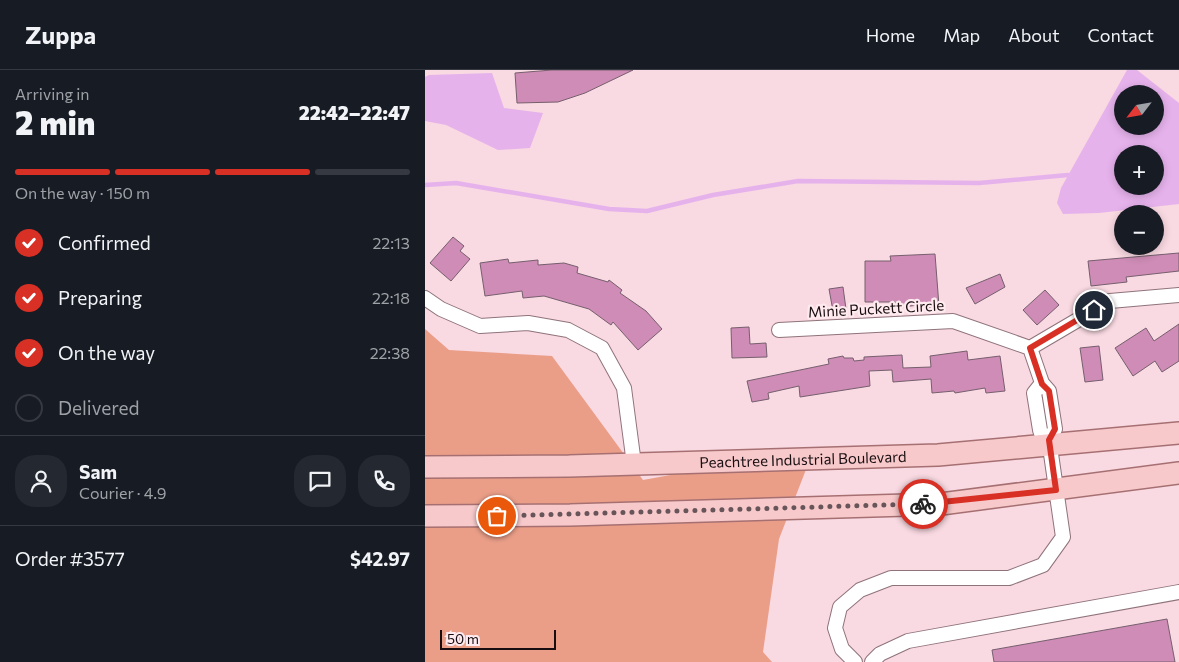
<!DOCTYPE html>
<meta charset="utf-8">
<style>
body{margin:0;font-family:Commissioner,sans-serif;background:#242831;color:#f1f3f6;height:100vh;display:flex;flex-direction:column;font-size:19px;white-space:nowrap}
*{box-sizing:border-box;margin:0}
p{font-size:16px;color:#9ea1a6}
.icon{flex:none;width:28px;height:28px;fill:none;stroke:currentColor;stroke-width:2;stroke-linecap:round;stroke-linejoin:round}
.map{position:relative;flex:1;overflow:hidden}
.drawer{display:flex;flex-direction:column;background:#171b24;width:425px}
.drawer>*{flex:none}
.needle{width:32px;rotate:239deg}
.fabs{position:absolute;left:689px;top:15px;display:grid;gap:10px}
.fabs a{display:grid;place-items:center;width:50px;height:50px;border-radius:50%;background:#171b24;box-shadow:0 2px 8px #0003;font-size:25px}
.scale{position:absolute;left:15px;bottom:12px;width:116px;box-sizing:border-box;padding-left:5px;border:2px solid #180e11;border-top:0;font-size:14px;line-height:18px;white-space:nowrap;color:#180e11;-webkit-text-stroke:4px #feeaef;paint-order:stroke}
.pin{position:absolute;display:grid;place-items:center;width:42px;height:42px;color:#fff;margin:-21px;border:2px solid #fff;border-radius:50%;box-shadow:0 1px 5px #0007}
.courier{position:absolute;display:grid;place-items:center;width:50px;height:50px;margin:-25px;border:4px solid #d93025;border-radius:50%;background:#fff;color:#222;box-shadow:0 1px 6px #0007}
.head em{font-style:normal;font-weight:800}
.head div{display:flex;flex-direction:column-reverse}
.head{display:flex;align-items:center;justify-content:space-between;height:85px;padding:0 15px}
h1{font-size:32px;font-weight:800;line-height:38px}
.bar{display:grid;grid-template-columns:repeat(4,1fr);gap:8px 5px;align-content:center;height:60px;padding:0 15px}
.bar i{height:6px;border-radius:4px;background:#363941}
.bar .current{background:#d93025}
.bar p{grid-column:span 4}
.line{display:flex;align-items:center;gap:12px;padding:0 15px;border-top:1px solid #363941}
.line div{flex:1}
.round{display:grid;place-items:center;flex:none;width:52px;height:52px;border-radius:20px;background:#242831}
ol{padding:0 15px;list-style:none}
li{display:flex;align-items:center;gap:15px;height:55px}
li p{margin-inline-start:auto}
li .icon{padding:5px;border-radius:50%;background:#d93025;color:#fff;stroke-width:4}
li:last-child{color:#9ea1a6}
li i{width:28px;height:28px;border:2px solid #363941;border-radius:50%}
header{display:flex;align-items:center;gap:30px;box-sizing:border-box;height:70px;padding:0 25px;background:#171b24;border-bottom:1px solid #363941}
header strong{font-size:24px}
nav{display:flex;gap:28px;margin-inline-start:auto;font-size:18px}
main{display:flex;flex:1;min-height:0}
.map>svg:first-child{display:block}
.forest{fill:#ea9e88}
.water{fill:#e6b2ec;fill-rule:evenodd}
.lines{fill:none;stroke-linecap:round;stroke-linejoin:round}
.stream{stroke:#e6b2ec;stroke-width:4.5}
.building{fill:#ce8cb6;stroke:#765f6d}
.minor-casing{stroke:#8f737b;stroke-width:16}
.primary-casing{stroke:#a67072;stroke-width:24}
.minor{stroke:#fff;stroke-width:14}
.primary{stroke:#f7c9ca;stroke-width:21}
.done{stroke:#67555a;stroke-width:5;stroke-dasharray:0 9}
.route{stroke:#d93025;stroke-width:6}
.labels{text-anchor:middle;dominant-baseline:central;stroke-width:4.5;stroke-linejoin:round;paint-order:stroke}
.street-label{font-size:15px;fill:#180e11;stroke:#feeaef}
</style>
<header>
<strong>Zuppa</strong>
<nav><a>Home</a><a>Map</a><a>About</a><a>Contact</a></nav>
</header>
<main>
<section class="drawer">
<div class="head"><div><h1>2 min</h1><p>Arriving in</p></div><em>22:42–22:47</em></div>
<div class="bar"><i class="current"></i><i class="current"></i><i class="current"></i><i></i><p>On the way · 150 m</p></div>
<ol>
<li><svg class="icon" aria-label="check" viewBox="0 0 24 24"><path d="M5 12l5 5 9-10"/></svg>Confirmed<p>22:13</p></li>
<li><svg class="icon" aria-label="check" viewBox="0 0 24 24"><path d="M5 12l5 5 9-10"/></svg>Preparing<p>22:18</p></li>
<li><svg class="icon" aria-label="check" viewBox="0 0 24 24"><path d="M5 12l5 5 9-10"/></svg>On the way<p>22:38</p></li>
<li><i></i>Delivered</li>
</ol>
<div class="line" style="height:90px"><a class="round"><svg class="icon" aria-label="person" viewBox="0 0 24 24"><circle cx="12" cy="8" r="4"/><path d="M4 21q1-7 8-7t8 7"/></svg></a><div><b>Sam</b><p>Courier · 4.9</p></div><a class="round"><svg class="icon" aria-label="chat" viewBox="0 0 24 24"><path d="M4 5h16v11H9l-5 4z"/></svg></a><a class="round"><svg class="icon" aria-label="phone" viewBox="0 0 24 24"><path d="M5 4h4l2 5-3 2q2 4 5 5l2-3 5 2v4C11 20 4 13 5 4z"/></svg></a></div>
<div class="line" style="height:65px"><div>Order #3577</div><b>$42.97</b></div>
</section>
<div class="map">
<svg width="754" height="592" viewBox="0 0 754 592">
<rect width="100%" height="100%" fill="#f9d9e2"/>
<path class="forest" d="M 0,259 L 24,280 L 127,286 L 218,410 L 389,379 L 354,469 L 338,582 L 347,592 L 0,592 Z"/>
<path class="water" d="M 702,0 L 712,0 L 754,33 L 754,134 L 674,143 L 638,144 L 632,133 L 636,118 ZM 698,24 L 730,24 L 730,56 L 698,56 ZM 698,84 L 730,84 L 730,116 L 698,116 Z
M 67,3 L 79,38 L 118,43 L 105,78 L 73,80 L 21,55 L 0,51 L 0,7 L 4,5 Z"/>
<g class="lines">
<path class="stream" d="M 0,115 L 31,113 L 184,139 L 222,141 L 288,125 L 373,111 L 554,113 L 643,105"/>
</g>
<path class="building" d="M 127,0 L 208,0 L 160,23 L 133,32 L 92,33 L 90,3 Z
M 28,167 L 39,176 L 35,181 L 45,189 L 26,211 L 5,193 Z
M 754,183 L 754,201 L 701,207 L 702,212 L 666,216 L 663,191 Z
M 510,184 L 514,236 L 500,238 L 500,234 L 471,238 L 470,232 L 440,232 L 440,191 L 466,191 L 465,186 Z
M 83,189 L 84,193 L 113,190 L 113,195 L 139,193 L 153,197 L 152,203 L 183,212 L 184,210 L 197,220 L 195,223 L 221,241 L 237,259 L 213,280 L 188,252 L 186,255 L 164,239 L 119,226 L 98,228 L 97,221 L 60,226 L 55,193 Z
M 575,204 L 580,217 L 550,234 L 541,218 Z
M 418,217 L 421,239 L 408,241 L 404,219 Z
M 620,220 L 634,235 L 612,255 L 598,240 Z
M 754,254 L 754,291 L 737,302 L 730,291 L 708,306 L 690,278 L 721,258 L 729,271 Z
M 324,257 L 325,274 L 341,273 L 342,287 L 307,288 L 306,258 Z
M 674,276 L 678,310 L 660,312 L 655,278 Z
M 542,281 L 543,290 L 575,286 L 580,321 L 561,323 L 560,318 L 530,323 L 529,321 L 507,323 L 506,309 L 468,312 L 467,300 L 444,301 L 445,316 L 375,327 L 374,316 L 343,323 L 344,329 L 327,332 L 322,311 L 404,294 L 403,289 L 418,286 L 419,288 L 428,288 L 429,291 L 439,290 L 439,287 L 477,285 L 478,298 L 506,297 L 505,286 Z
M 742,549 L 750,592 L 569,592 L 567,580 Z"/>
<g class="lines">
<g class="minor-casing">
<path id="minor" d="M 0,228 L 16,239 L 55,256 L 103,253 L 143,260 L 177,278 L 199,318 L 209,394
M 354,260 L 528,251 L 605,278
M 605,278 L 685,231 L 754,225
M 617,313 L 609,323 L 615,360 L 617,366 L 624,370
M 430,592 L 417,579 L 410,558 L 415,537 L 435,520 L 466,508 L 584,508 L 618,495 L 638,467 L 624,370 L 630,359 L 624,321 L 617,313 L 605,278
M 447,592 L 455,584 L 483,571 L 754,522"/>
</g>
<g class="primary-casing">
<g id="primary">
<path id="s1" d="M 0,397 L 144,396 L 513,385 L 754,363"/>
<path d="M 0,446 L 145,445 L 516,434 L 754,403"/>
</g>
</g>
<use href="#minor" class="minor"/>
<use href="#primary" class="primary"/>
</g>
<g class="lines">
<path class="done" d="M 72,446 L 498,434"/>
<path class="route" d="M 498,434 L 631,420 L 624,370 L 630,359 L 624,321 L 617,314 L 605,278 L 669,240"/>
</g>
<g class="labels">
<g class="street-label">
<text transform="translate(451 238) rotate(-3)">Minie Puckett Circle</text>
<text stroke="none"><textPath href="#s1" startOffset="378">Peachtree Industrial Boulevard</textPath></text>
</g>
</g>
</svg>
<div class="fabs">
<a><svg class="needle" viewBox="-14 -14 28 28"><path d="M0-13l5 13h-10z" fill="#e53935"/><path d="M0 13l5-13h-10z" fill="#9ea1a6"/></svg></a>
<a>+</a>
<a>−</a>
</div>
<div class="scale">50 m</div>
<div class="pin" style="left:72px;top:446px;background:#ea580c"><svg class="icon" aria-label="bag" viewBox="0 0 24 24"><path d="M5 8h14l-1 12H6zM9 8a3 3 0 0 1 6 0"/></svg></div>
<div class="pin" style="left:669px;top:240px;background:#1f2937"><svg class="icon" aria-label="home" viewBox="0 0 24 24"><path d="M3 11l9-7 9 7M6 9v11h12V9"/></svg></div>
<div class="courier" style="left:498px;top:434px"><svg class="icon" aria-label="bike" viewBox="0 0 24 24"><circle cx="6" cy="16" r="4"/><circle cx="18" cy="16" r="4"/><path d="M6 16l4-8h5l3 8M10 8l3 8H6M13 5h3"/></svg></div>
</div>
</main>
